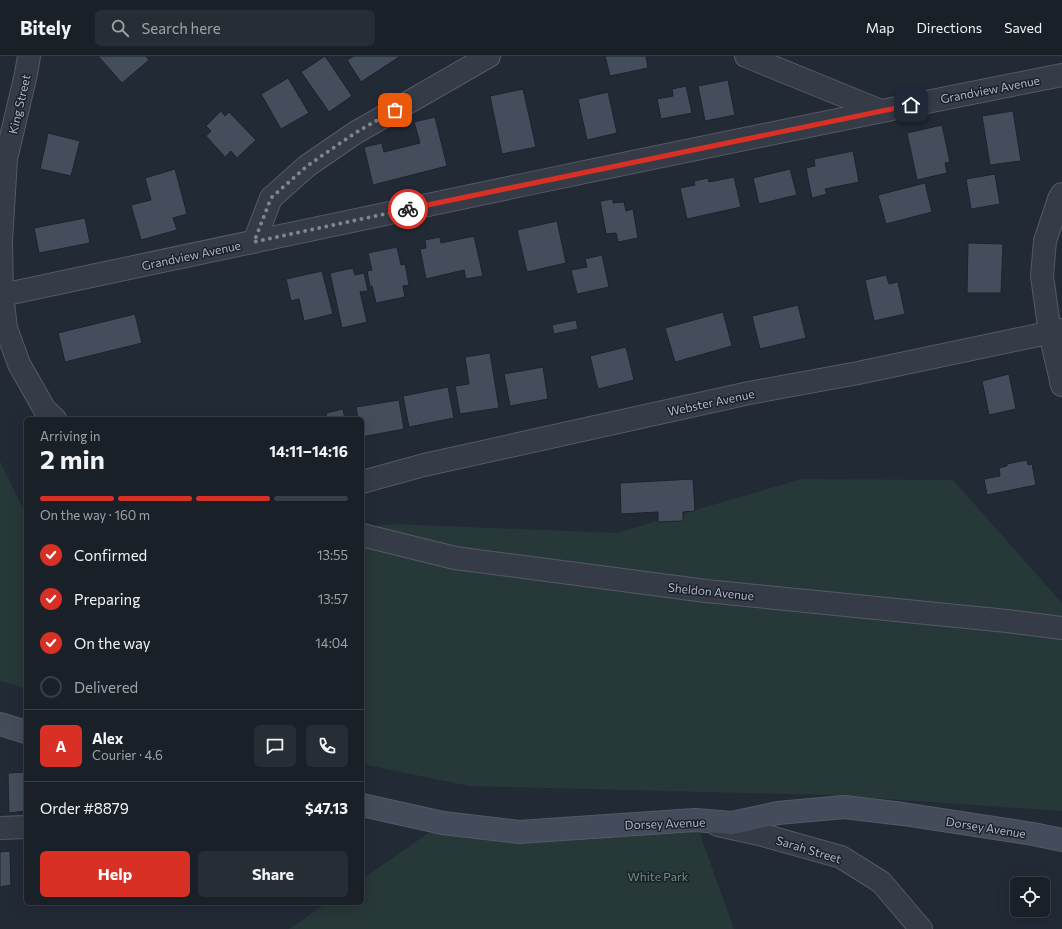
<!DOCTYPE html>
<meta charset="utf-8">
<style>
body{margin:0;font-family:Commissioner,sans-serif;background:#272d34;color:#f1f3f6;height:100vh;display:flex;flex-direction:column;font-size:15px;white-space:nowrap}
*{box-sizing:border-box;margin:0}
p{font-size:13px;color:#9fa3a8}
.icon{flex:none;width:22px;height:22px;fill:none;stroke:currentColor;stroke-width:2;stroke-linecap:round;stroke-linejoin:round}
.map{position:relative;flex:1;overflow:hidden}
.drawer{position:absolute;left:24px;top:361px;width:340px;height:488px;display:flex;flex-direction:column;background:#1a2028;border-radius:6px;box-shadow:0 4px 16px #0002,0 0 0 1px #383e45}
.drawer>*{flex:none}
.tools{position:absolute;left:1010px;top:821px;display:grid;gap:8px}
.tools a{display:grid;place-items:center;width:40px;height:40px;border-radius:6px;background:#1a2028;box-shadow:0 4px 16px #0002,0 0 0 1px #383e45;font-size:20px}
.pin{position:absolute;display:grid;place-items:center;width:34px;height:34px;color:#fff;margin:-17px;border-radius:8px;box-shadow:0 2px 6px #0006}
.courier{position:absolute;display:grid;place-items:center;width:40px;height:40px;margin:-20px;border:3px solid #d93025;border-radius:50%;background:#fff;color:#222;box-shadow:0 1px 5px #0007}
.summary em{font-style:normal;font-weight:700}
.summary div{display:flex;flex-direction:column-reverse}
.summary{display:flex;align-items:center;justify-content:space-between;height:68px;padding:0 16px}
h1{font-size:26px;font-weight:700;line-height:30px}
.bar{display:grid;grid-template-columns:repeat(4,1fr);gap:6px 4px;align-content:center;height:48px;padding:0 16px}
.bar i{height:5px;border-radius:3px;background:#383e45}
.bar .selected{background:#d93025}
.bar p{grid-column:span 4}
.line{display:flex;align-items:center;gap:10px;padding:0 16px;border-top:1px solid #383e45}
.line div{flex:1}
.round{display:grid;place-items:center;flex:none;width:42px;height:42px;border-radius:6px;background:#272d34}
ol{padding:0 16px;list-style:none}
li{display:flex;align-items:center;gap:12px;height:44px}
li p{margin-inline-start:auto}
li .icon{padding:4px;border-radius:50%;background:#d93025;color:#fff;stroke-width:4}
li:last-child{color:#9fa3a8}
li i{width:22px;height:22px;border:2px solid #383e45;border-radius:50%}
.action{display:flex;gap:8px;margin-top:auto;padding:8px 16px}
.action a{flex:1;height:46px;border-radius:6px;background:#d93025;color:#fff;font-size:16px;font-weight:700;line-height:46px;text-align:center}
.action a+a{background:#272d34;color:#f1f3f6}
header{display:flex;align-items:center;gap:24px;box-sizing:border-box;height:56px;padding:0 20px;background:#1a2028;border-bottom:1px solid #383e45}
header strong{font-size:19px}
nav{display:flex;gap:22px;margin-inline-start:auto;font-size:14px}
.search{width:280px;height:36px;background:#272d34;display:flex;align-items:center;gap:10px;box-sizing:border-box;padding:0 14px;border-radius:6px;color:#9fa3a8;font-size:15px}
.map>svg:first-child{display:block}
.green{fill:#273839}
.building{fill:#444d5b;stroke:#1d232e}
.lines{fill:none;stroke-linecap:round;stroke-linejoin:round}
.street-casing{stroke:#535a65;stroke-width:24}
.secondary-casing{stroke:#535a65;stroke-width:24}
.street{stroke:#363c47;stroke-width:22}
.secondary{stroke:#444b5a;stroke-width:22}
.done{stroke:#7e8692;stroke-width:4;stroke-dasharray:0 7.2}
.route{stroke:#d93025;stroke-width:5}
.labels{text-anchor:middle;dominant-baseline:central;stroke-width:3;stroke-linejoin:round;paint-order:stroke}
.street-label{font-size:12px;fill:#b0b7c3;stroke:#1b212c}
.park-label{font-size:12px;fill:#6a9275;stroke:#1b212c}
</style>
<header>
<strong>Bitely</strong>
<div class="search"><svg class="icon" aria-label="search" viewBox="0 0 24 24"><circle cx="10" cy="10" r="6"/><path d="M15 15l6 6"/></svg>Search here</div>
<nav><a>Map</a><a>Directions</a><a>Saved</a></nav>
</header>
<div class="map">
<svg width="1062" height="873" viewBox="0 0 1062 873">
<rect width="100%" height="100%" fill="#222a36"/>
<path class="green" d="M 0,405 L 26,459 L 26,632 L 0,625 Z
M 802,423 L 953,424 L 1062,547 L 1062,755 L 828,739 L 469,730 L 362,708 L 362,471 L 395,468 L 616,477 Z
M 695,764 L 734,873 L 289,873 L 327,847 L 362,847 L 362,823 L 443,767 Z"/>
<path class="building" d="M 98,0 L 146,0 L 149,4 L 122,27 Z
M 325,0 L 352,40 L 329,56 L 301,16 Z
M 354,0 L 398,0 L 399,1 L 361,26 L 347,4 Z
M 605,0 L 646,0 L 648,12 L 610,20 Z
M 288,22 L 309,57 L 281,73 L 261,38 Z
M 728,24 L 735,59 L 705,65 L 698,30 Z
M 686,30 L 692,57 L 661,63 L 657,43 L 673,40 L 672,33 Z
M 523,33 L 536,91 L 502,98 L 490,40 Z
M 608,36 L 617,77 L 587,84 L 578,43 Z
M 221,55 L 225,60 L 229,56 L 256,84 L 237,102 L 231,95 L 225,101 L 206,80 L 211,75 L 206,70 Z
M 1013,55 L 1021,105 L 990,109 L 982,60 Z
M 435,61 L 447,110 L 373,129 L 364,91 L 382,87 L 384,96 L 420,87 L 414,66 Z
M 942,69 L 950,106 L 945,107 L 947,117 L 917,124 L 907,77 Z
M 48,77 L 80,85 L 71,120 L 40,113 Z
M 853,95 L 859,126 L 825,133 L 827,138 L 812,142 L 806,112 L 815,110 L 814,103 Z
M 175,113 L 187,158 L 173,162 L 177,174 L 141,184 L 131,149 L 151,144 L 145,122 Z
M 790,113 L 797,139 L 759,148 L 753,122 Z
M 995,118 L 1000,148 L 971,153 L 966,123 Z
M 734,121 L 741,151 L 687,163 L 680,132 L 695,129 L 694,125 L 708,122 L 709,126 Z
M 925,127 L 932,156 L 886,168 L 878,139 Z
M 613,143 L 613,147 L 624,146 L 626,155 L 633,153 L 638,182 L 618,186 L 616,177 L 606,178 L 600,145 Z
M 85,162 L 90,187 L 39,197 L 34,172 Z
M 557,165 L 566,207 L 527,216 L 517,174 Z
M 474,180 L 483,220 L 466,223 L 464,214 L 426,223 L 420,193 L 426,192 L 425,184 L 440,181 L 441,187 Z
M 968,187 L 1003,188 L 1001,237 L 967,237 Z
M 397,191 L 401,209 L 405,208 L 409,229 L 403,230 L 405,241 L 376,247 L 372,230 L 370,230 L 367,215 L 372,214 L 368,197 Z
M 602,199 L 609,231 L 577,238 L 571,214 L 587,211 L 585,203 Z
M 353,212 L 355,219 L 364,217 L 368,235 L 360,236 L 367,266 L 342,272 L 330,217 Z
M 322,215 L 333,258 L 304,265 L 299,243 L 291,245 L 286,223 Z
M 886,219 L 889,228 L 898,226 L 905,258 L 874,265 L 865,224 Z
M 798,249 L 806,282 L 760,293 L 752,260 Z
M 723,256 L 732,290 L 675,306 L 665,272 Z
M 135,258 L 142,287 L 65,306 L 58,277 Z
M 576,264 L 578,273 L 554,278 L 552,269 Z
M 626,291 L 634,324 L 598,333 L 590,300 Z
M 490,297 L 499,352 L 460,358 L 455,330 L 469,328 L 465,301 Z
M 543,311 L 548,343 L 510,350 L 504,318 Z
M 1009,318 L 1016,353 L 989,359 L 982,325 Z
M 448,331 L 454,362 L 409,371 L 403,340 Z
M 399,344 L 404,373 L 362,381 L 362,363 L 358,363 L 356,351 Z
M 343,353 L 345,363 L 327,363 L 326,357 Z
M 1027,404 L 1028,409 L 1032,408 L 1036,429 L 987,439 L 984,423 L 1000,420 L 999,412 L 1007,410 L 1007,408 Z
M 693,423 L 695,455 L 683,456 L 683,465 L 658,466 L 658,456 L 621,458 L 620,427 Z
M 26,716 L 26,755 L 9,757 L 8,717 Z
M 24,793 L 26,793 L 26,818 L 23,807 Z
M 10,795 L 11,829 L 0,831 L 0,796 Z"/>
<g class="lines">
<g class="street-casing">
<path id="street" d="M 29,0 L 26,18 L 6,103 L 1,185 L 2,239 L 6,272 L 19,308 L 45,354 L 55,363
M 746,0 L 881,55
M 1062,138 L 1059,143 L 1045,185 L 1042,220 L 1050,277 L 1062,329
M 254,186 L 271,142 L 307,110 L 355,77 L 489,0
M 2,239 C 355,164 708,89 1062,19
M 362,426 L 424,409 L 749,337 L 858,317 L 1062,274
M 362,479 L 455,502 L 706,535 L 1007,565 L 1062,572
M 718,769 L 759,778 L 841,801 L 881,826 L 921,873
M 0,772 L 26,771"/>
</g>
<g class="secondary-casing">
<path id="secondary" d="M 0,668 L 26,676
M 362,749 L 443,767 L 519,776 L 695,764 L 732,767 L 778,757 L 844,751 L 903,758 L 1033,778 L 1062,784"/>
</g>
<use href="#street" class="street"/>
<use href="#secondary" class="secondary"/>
</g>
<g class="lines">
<path class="done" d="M 395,54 L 355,77 L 307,110 L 271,142 L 254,186 L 408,153"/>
<path class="route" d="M 408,153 L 911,49"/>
</g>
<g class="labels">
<g class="street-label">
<text transform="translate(990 33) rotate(-11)">Grandview Avenue</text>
<text transform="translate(19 48) rotate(-77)">King Street</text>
<text transform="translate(191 199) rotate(-12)">Grandview Avenue</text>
<text transform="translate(711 346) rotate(-12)">Webster Avenue</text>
<text transform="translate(711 535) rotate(6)">Sheldon Avenue</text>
<text transform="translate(665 767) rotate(-2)">Dorsey Avenue</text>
<text transform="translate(986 771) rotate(9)">Dorsey Avenue</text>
<text transform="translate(809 793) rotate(17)">Sarah Street</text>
</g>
<g class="park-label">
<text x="658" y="820">White Park</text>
</g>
</g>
</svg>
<div class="tools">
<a><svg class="icon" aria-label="locate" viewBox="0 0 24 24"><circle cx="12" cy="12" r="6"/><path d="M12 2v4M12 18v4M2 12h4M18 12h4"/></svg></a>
</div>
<div class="pin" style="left:395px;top:54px;background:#ea580c"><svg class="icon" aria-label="bag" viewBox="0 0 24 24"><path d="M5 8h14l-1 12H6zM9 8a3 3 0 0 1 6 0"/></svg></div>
<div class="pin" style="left:911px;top:49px;background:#1f2937"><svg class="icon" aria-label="home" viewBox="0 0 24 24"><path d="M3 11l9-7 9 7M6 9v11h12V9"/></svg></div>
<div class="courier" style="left:408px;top:153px"><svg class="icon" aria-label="bike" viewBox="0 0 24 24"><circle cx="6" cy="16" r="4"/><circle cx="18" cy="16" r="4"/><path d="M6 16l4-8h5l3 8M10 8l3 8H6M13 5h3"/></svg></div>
<section class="drawer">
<div class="summary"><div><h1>2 min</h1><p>Arriving in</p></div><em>14:11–14:16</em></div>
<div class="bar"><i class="selected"></i><i class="selected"></i><i class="selected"></i><i></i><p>On the way · 160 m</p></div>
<ol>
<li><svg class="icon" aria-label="check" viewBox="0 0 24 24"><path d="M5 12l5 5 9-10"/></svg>Confirmed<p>13:55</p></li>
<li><svg class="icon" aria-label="check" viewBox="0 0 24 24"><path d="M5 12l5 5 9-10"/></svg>Preparing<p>13:57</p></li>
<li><svg class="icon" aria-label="check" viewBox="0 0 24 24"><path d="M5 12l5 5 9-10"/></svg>On the way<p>14:04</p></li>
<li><i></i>Delivered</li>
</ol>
<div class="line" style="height:72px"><b class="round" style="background:#d93025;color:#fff">A</b><div><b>Alex</b><p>Courier · 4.6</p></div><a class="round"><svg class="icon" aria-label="chat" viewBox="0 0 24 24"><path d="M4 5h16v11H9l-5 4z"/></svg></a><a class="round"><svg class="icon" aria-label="phone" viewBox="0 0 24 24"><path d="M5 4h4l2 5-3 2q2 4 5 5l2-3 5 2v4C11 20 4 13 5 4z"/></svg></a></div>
<div class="line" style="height:52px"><div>Order #8879</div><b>$47.13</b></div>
<div class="action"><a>Help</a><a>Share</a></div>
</section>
</div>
